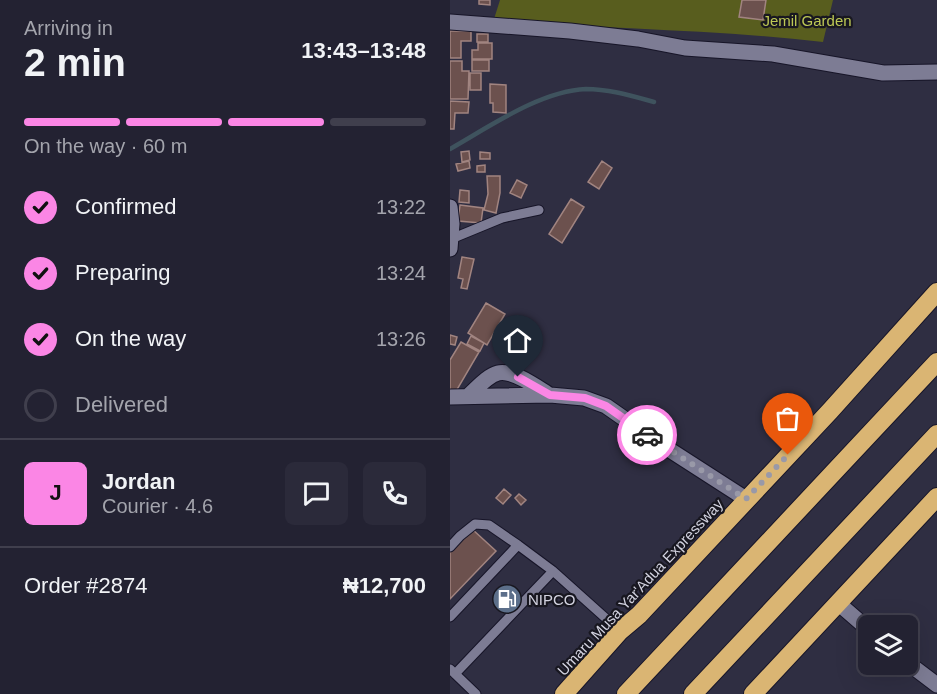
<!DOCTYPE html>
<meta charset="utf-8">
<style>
body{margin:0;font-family:Helvetica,sans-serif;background:#2b2a3a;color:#f1f3f6;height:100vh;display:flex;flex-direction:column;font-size:22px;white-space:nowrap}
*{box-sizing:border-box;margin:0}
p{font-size:20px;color:#a3a4ac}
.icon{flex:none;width:33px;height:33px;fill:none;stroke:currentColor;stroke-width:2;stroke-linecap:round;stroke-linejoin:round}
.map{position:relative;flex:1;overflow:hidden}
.sheet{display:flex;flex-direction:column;background:#232232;width:450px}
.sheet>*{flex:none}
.fabs{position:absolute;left:408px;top:615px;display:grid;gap:12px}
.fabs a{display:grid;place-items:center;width:60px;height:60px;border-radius:9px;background:#232232;box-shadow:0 6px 24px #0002,0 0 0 2px #403f4d;font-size:30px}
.pin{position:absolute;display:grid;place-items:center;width:51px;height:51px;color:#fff;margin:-62px -26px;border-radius:50% 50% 50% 0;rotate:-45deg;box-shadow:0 0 6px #0007}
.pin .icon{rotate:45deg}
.courier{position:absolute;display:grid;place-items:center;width:60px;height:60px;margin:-30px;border:4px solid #fb86e5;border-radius:50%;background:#fff;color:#222;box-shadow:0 2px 8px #0007}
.overview em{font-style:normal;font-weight:700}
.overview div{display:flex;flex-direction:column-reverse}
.overview{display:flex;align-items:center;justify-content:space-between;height:102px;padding:0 24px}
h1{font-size:39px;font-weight:700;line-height:45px}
.bar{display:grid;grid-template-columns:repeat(4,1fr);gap:9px 6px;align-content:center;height:72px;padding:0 24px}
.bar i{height:8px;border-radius:4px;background:#403f4d}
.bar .on{background:#fb86e5}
.bar p{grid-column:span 4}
.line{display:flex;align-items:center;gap:15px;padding:0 24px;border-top:2px solid #403f4d}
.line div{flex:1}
.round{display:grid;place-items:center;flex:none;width:63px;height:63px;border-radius:9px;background:#2b2a3a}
ol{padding:0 24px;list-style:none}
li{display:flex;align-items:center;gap:18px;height:66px}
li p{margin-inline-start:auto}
li .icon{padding:6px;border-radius:50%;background:#fb86e5;color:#111;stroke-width:4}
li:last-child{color:#a3a4ac}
li i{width:33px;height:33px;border:3px solid #403f4d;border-radius:50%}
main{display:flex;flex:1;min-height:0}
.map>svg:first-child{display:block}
.green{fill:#585d1e}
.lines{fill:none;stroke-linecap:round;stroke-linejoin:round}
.stream{stroke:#3f535e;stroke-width:4.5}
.building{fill:#6c514e;stroke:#a18480;stroke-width:1.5}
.lane-casing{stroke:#171528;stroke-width:11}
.street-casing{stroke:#171528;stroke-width:17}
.highway-casing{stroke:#171528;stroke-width:20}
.lane{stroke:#7d7c94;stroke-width:9}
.street{stroke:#7d7c94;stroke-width:15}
.highway{stroke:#dab573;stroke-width:18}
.done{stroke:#9999a8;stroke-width:6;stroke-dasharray:0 10.8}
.route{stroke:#fb86e5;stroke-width:8}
.labels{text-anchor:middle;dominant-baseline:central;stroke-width:4.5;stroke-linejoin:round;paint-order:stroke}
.park-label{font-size:15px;fill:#bdc855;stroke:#181720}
.street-label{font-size:15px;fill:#d2d2df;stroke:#181720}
.poi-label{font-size:15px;fill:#d2d2df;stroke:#181720;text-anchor:start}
</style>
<main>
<section class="sheet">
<div class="overview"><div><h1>2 min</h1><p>Arriving in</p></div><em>13:43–13:48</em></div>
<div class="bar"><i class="on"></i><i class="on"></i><i class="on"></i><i></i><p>On the way · 60 m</p></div>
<ol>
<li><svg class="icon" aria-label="check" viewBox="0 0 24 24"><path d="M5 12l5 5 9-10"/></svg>Confirmed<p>13:22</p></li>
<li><svg class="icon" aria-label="check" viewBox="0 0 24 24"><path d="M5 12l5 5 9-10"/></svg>Preparing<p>13:24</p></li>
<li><svg class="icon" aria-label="check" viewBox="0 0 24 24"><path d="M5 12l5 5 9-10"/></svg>On the way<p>13:26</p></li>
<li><i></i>Delivered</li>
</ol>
<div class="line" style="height:108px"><b class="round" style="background:#fb86e5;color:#111">J</b><div><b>Jordan</b><p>Courier · 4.6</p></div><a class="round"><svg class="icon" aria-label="chat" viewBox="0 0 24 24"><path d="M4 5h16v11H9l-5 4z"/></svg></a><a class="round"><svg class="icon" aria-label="phone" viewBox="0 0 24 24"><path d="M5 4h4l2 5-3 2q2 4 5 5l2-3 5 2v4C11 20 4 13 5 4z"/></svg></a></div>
<div class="line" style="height:78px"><div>Order #2874</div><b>₦12,700</b></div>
</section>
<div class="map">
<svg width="487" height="694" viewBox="0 0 487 694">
<rect width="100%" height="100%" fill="#2f2e42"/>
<path class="green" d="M 50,0 L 383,0 L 373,42 C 263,29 153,30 44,19 Z"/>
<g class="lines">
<path class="stream" d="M 0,149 C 39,127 90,91 136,89 C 159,89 182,96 204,102"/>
</g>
<path class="building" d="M 29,0 L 40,0 L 40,5 L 29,4 Z
M 292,0 L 316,0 L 313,20 L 289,17 Z
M 0,31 L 21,31 L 21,41 L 11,41 L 11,58 L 0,58 Z
M 27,34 L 38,34 L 38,42 L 27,42 Z
M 28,43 L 42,43 L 42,59 L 22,59 L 22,50 L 28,50 Z
M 22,60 L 39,60 L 39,71 L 22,71 Z
M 0,61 L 12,61 L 12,71 L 19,71 L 18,99 L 0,99 Z
M 20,73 L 31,73 L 31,90 L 20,90 Z
M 40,84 L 56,85 L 56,113 L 43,112 L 43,103 L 40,103 Z
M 0,101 L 19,102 L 18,113 L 5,113 L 4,129 L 0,129 Z
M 19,151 L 20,160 L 12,162 L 11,152 Z
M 30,152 L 40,153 L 40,159 L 30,159 Z
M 19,161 L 20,168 L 8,171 L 6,164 Z
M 152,161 L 162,168 L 149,189 L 138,182 Z
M 35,165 L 35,172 L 27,172 L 27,166 Z
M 37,176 L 50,176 L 50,193 L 46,213 L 34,210 L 38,194 Z
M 67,180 L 77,185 L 71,198 L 60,193 Z
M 10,190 L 19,191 L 19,203 L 9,202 Z
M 121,199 L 134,207 L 112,243 L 99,234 Z
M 10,205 L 33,208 L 31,223 L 8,221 Z
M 12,257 L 24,259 L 17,289 L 11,288 L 13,279 L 8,278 Z
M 36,303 L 55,314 L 37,345 L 18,333 Z
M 0,335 L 7,337 L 5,345 L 0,344 Z
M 21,336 L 34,343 L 30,351 L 17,344 Z
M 11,342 L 29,352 L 5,393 L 0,390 L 0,360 Z
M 54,489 L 61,495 L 53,504 L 46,498 Z
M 69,494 L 76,500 L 71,505 L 65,498 Z
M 22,529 L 46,551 L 0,599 L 0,552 Z"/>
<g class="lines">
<g class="lane-casing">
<path id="lane" d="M 1,239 L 52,218 L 89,210
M 0,547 L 10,536 L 25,524 L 39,525 L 68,545
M 0,617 L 68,545 L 103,571 L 170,631
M 0,669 L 26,694
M 5,674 L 103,571"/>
</g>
<g class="street-casing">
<path id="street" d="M 0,22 L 120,31 L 188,39 L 235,48 L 323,54 L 433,73 L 487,72
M 0,207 L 2,224 L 0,249
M 18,396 C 27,388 37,376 48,373 C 63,369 88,388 100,395
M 0,397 L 100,395 L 134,398 L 156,406 L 209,443 L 296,499
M 388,603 L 418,629
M 458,663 L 487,685"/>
</g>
<g class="highway-casing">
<path id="highway" d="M 114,694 L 170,631 L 189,615 L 380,411 L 487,292
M 176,694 L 487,362
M 243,694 L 487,434
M 303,694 L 487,497"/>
</g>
<use href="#lane" class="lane"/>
<use href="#street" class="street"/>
<use href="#highway" class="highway"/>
</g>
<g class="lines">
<path class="done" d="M 197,435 L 296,499 L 338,455"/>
<path class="route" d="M 68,377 L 100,395 L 135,398 L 156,406 L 197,435"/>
</g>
<defs>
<g id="fuel-disc" transform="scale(1.5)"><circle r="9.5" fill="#5c6f8a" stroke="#181720"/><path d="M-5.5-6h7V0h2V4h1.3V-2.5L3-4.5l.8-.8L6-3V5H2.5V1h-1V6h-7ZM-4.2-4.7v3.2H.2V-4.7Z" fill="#fff"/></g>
</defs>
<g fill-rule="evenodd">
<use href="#fuel-disc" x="57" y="599"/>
</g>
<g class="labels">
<g class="park-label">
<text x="357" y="20">Jemil Garden</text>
</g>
<g class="street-label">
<text transform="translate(190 587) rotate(-47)">Umaru Musa Yar'Adua Expressway</text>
</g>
<g class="poi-label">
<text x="78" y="599">NIPCO</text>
</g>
</g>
</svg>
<div class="fabs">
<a><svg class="icon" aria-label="layers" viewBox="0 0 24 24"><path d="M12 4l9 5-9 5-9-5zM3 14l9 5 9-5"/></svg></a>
</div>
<div class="pin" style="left:338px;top:455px;background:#ea580c"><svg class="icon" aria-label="bag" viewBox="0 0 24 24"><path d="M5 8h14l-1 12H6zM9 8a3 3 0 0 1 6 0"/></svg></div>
<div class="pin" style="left:68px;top:377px;background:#1f2937"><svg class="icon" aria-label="home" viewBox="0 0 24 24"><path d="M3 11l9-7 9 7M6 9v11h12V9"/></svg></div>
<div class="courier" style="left:197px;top:435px"><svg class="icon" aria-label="car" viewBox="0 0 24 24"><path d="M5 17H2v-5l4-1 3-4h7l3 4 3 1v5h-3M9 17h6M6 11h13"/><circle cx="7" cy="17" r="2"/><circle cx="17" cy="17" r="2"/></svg></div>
</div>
</main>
